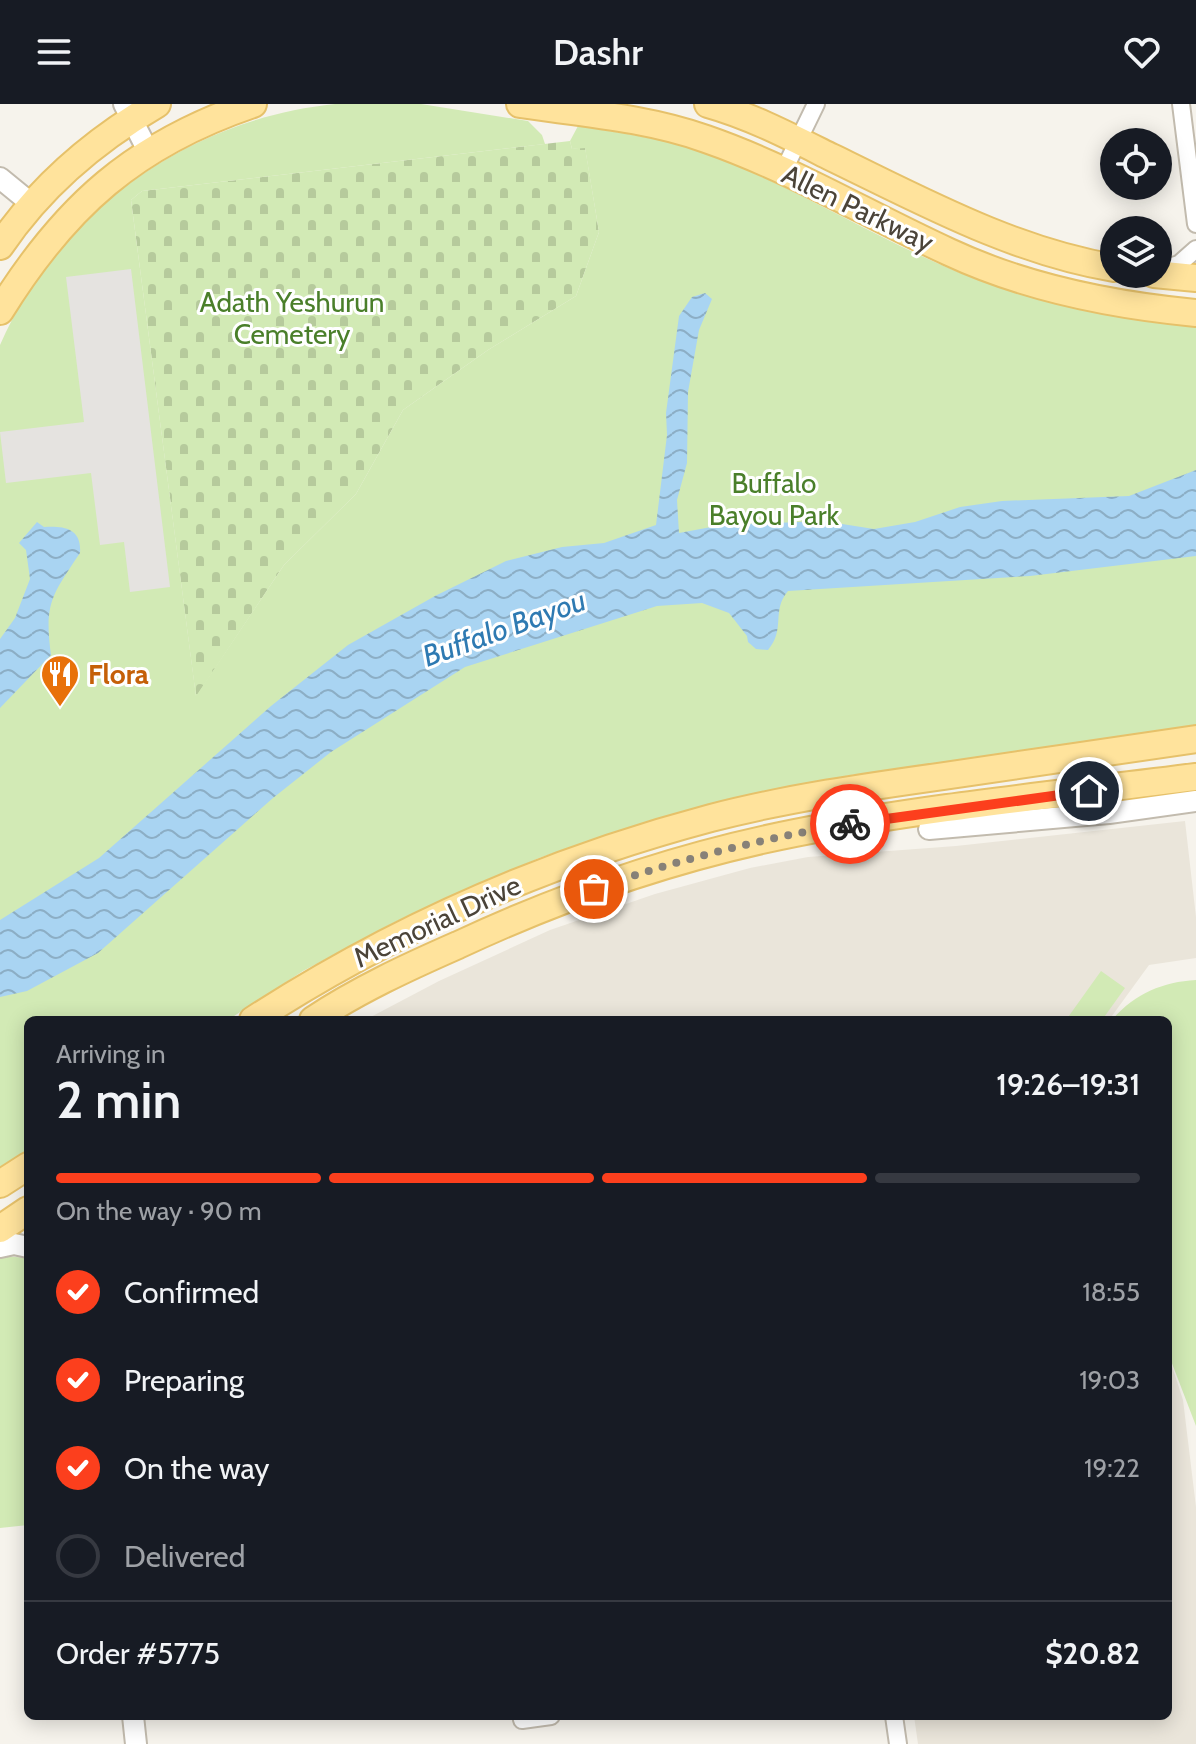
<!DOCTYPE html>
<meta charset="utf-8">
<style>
body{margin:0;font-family:Cabin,sans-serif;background:#242831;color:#f1f3f6;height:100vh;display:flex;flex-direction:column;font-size:30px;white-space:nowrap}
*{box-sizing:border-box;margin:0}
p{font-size:26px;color:#9ea1a6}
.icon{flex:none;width:44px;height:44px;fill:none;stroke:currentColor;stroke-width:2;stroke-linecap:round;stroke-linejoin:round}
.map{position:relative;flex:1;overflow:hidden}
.details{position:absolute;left:24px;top:912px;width:1148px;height:704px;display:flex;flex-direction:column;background:#171b24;border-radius:12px;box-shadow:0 4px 20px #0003}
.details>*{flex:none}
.controls{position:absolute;left:1100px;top:24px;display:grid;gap:16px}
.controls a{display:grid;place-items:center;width:72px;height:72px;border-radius:50%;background:#171b24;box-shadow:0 4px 20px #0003;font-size:40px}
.pin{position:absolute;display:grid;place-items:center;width:68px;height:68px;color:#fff;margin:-34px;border:4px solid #fff;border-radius:50%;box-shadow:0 2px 8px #0007}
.courier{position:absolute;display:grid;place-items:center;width:80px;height:80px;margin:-40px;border:6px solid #fc3f1d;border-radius:50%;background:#fff;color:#222;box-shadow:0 2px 10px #0007}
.overview em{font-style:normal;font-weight:600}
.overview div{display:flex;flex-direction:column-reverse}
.overview{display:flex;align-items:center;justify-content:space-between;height:136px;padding:0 32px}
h1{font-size:52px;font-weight:600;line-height:60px}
.bar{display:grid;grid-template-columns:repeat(4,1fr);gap:12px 8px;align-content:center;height:96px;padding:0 32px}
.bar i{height:10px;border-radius:6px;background:#363941}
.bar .on{background:#fc3f1d}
.bar p{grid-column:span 4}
.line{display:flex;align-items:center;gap:20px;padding:0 32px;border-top:2px solid #363941}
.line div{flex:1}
ol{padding:0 32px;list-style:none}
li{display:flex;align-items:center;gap:24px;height:88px}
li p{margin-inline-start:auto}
li .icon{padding:8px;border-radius:50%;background:#fc3f1d;color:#fff;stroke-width:4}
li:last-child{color:#9ea1a6}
li i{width:44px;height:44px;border:4px solid #363941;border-radius:50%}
header{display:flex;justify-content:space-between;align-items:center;height:104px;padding:0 32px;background:#171b24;font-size:36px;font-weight:600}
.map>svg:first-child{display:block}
.residential{fill:#eae5da}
.cemetery{fill:url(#cemetery-stones)}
.green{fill:#d2eab5}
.parking{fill:#e5e3e0}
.water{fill:url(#water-waves)}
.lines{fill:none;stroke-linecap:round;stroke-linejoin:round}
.minor-casing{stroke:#c2bbae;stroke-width:20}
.tertiary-casing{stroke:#c2bbae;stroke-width:24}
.primary-casing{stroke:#e6c16a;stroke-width:30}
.minor{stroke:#fff;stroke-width:16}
.tertiary{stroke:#fff;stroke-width:20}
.primary{stroke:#ffe39c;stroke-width:26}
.done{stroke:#878178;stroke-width:8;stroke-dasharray:0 14.4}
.route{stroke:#fc3f1d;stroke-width:10}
.labels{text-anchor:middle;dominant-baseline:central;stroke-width:6;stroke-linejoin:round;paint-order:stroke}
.street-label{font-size:28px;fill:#4b4439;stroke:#fff}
.park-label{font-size:28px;fill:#4a7f2a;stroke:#fff}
.food-label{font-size:28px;font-weight:bold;fill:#c56008;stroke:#fff;text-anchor:start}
.water-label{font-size:30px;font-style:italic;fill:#2e7ab2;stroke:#fff}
</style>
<header><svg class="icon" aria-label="menu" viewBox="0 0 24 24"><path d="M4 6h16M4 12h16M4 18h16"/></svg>Dashr<svg class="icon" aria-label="heart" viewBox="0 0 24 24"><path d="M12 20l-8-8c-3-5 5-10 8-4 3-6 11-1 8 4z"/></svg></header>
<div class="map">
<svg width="1196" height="1640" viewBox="0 0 1196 1640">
<defs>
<pattern id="cemetery-stones" width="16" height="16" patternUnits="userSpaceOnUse" patternTransform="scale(2)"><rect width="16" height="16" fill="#d2eab5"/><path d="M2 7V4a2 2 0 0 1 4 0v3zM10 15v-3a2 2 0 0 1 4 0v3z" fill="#b6ca9c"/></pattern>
<pattern id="water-waves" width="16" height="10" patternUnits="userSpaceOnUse" patternTransform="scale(2)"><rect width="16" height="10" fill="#a9d4f2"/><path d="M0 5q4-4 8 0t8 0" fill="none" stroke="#8caec5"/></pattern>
</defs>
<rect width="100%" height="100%" fill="#f6f3ec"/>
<path class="residential" d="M 1185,717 L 1196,813 L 1196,854 L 1149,861 L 1109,916 L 365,916 L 439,877 L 550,826 L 655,790 L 750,764 L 808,753 L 956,742 Z
M 1168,1250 L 1183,1296 L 1196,1403 L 1196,1640 L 918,1640 L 914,1612 L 1168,1612 Z"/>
<path class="cemetery" d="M 570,37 L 572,45 L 585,43 L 599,128 L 576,192 L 488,246 L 403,306 L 356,390 L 284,461 L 196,593 L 131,96 L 142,87 Z"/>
<path class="green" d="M 335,0 L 421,0 L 528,17 L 542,31 L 545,40 L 142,87 L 131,96 L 196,592 L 284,461 L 356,390 L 403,306 L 488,246 L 576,192 L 599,128 L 585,44 L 572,45 L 570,37 L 578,22 C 620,29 663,34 703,48 C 803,85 893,147 995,182 C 1060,204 1128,216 1196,222 L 1196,626 L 851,671 L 710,700 L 627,724 L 539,754 L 397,817 L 303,867 L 228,916 L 28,916 L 28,1046 L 0,1064 L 0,241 C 59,106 189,15 335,0 Z
M 1101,867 L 1125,884 L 1102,916 L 1066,916 Z
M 1196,876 L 1196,1322 L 1168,1249 L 1168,916 L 1112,916 C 1134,890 1162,878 1196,876 Z
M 3,1152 L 28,1154 L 28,1421 L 0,1424 L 0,1154 Z"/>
<path class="parking" d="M 131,165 L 170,483 L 130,488 L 124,438 L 100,441 L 91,369 L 6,379 L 0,328 L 84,318 L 66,173 Z"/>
<path class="water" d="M 705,189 L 712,195 L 699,226 L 688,288 L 687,359 L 677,396 L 679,429 L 722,421 L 823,417 L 874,425 L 915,418 L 960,403 L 1002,397 L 1129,392 L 1196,366 L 1196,452 L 1030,472 L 788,487 C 771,507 786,525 768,546 L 756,545 L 748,538 L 747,532 L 729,509 L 702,499 L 657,502 L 465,563 L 331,648 L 273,694 L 98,849 L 27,887 L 0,893 L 0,816 L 99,754 L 271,602 L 348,541 L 435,492 L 506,457 L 562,443 L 604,439 L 656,421 L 667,331 L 666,309 L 679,212 L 692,193 Z
M 37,418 L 44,423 C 62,422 82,423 80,449 C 52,491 44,499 51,551 L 0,604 L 0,535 L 15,514 L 30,475 L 26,446 L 19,439 Z"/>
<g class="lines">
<g class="minor-casing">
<path id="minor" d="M 1181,0 L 1196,120
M 783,68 L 816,0
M 1160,166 L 1179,160 L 1196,145
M 894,1612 L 898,1640
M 522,1616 L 551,1612"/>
</g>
<g class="tertiary-casing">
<path id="tertiary" d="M 124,0 L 148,47
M 0,74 L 33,101
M 929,725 L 1109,709 L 1196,697
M 0,1143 L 14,1140 L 28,1143
M 133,1612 L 136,1640"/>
</g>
<g class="primary-casing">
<path id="primary" d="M 520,0 C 582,9 647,14 706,35 C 790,64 868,111 949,148 C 1026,184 1111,201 1196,209
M 708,0 C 751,12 791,33 831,53 C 922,97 1013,147 1114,164
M 0,142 C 40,83 95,36 157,0
M 1154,170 L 1196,174
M 0,207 C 65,102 135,40 253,0
M 253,916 C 395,824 549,757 711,714 C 788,694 866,683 944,672 C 1028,660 1112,647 1196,635
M 313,916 C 358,886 408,863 458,841 C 565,791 679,752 795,729 C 927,703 1063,690 1196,673
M 0,1080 L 28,1062
M 0,1125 L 28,1106"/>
</g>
<use href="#minor" class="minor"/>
<use href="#tertiary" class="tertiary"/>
<use href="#primary" class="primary"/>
</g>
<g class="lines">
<path class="done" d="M 594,785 C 677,756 763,734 850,720"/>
<path class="route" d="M 850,720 L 1089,687"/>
</g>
<defs>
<g id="restaurant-pin" transform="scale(2)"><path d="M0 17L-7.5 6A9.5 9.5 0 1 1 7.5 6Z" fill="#e8710a" stroke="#fff"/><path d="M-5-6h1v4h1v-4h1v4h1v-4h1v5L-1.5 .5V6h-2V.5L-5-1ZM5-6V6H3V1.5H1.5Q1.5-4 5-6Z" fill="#fff"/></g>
</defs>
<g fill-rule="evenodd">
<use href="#restaurant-pin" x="60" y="570"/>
</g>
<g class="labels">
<g class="street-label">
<text transform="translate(858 104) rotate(26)">Allen Parkway</text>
<text transform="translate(437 817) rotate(-25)">Memorial Drive</text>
</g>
<g class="park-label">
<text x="292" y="198">Adath Yeshurun<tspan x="292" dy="32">Cemetery</tspan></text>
<text x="774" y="379">Buffalo<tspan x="774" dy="32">Bayou Park</tspan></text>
</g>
<g class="food-label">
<text x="88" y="570">Flora</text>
</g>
<g class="water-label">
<text transform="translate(504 524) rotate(-20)">Buffalo Bayou</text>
</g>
</g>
</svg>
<div class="controls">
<a><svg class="icon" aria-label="locate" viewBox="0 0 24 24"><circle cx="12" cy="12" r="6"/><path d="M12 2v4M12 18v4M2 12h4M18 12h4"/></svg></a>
<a><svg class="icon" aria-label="layers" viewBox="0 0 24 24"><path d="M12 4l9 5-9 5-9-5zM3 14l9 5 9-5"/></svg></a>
</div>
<div class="pin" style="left:594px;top:785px;background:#ea580c"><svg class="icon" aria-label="bag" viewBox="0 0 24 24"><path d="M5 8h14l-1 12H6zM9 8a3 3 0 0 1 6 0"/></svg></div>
<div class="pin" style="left:1089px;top:687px;background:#1f2937"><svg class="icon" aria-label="home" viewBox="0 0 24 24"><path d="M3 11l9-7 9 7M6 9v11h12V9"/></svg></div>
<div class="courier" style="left:850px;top:720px"><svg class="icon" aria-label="bike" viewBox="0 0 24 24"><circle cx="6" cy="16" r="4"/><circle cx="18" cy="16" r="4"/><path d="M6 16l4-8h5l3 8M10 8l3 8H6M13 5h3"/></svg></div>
<section class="details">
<div class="overview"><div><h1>2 min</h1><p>Arriving in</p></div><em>19:26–19:31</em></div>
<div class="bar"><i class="on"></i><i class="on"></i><i class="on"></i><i></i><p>On the way · 90 m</p></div>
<ol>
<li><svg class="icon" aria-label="check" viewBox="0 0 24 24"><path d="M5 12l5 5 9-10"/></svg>Confirmed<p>18:55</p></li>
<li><svg class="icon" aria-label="check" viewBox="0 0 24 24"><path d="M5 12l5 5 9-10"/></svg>Preparing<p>19:03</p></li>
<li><svg class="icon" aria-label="check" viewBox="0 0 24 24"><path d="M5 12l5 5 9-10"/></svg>On the way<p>19:22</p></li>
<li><i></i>Delivered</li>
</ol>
<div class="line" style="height:104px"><div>Order #5775</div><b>$20.82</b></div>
</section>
</div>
